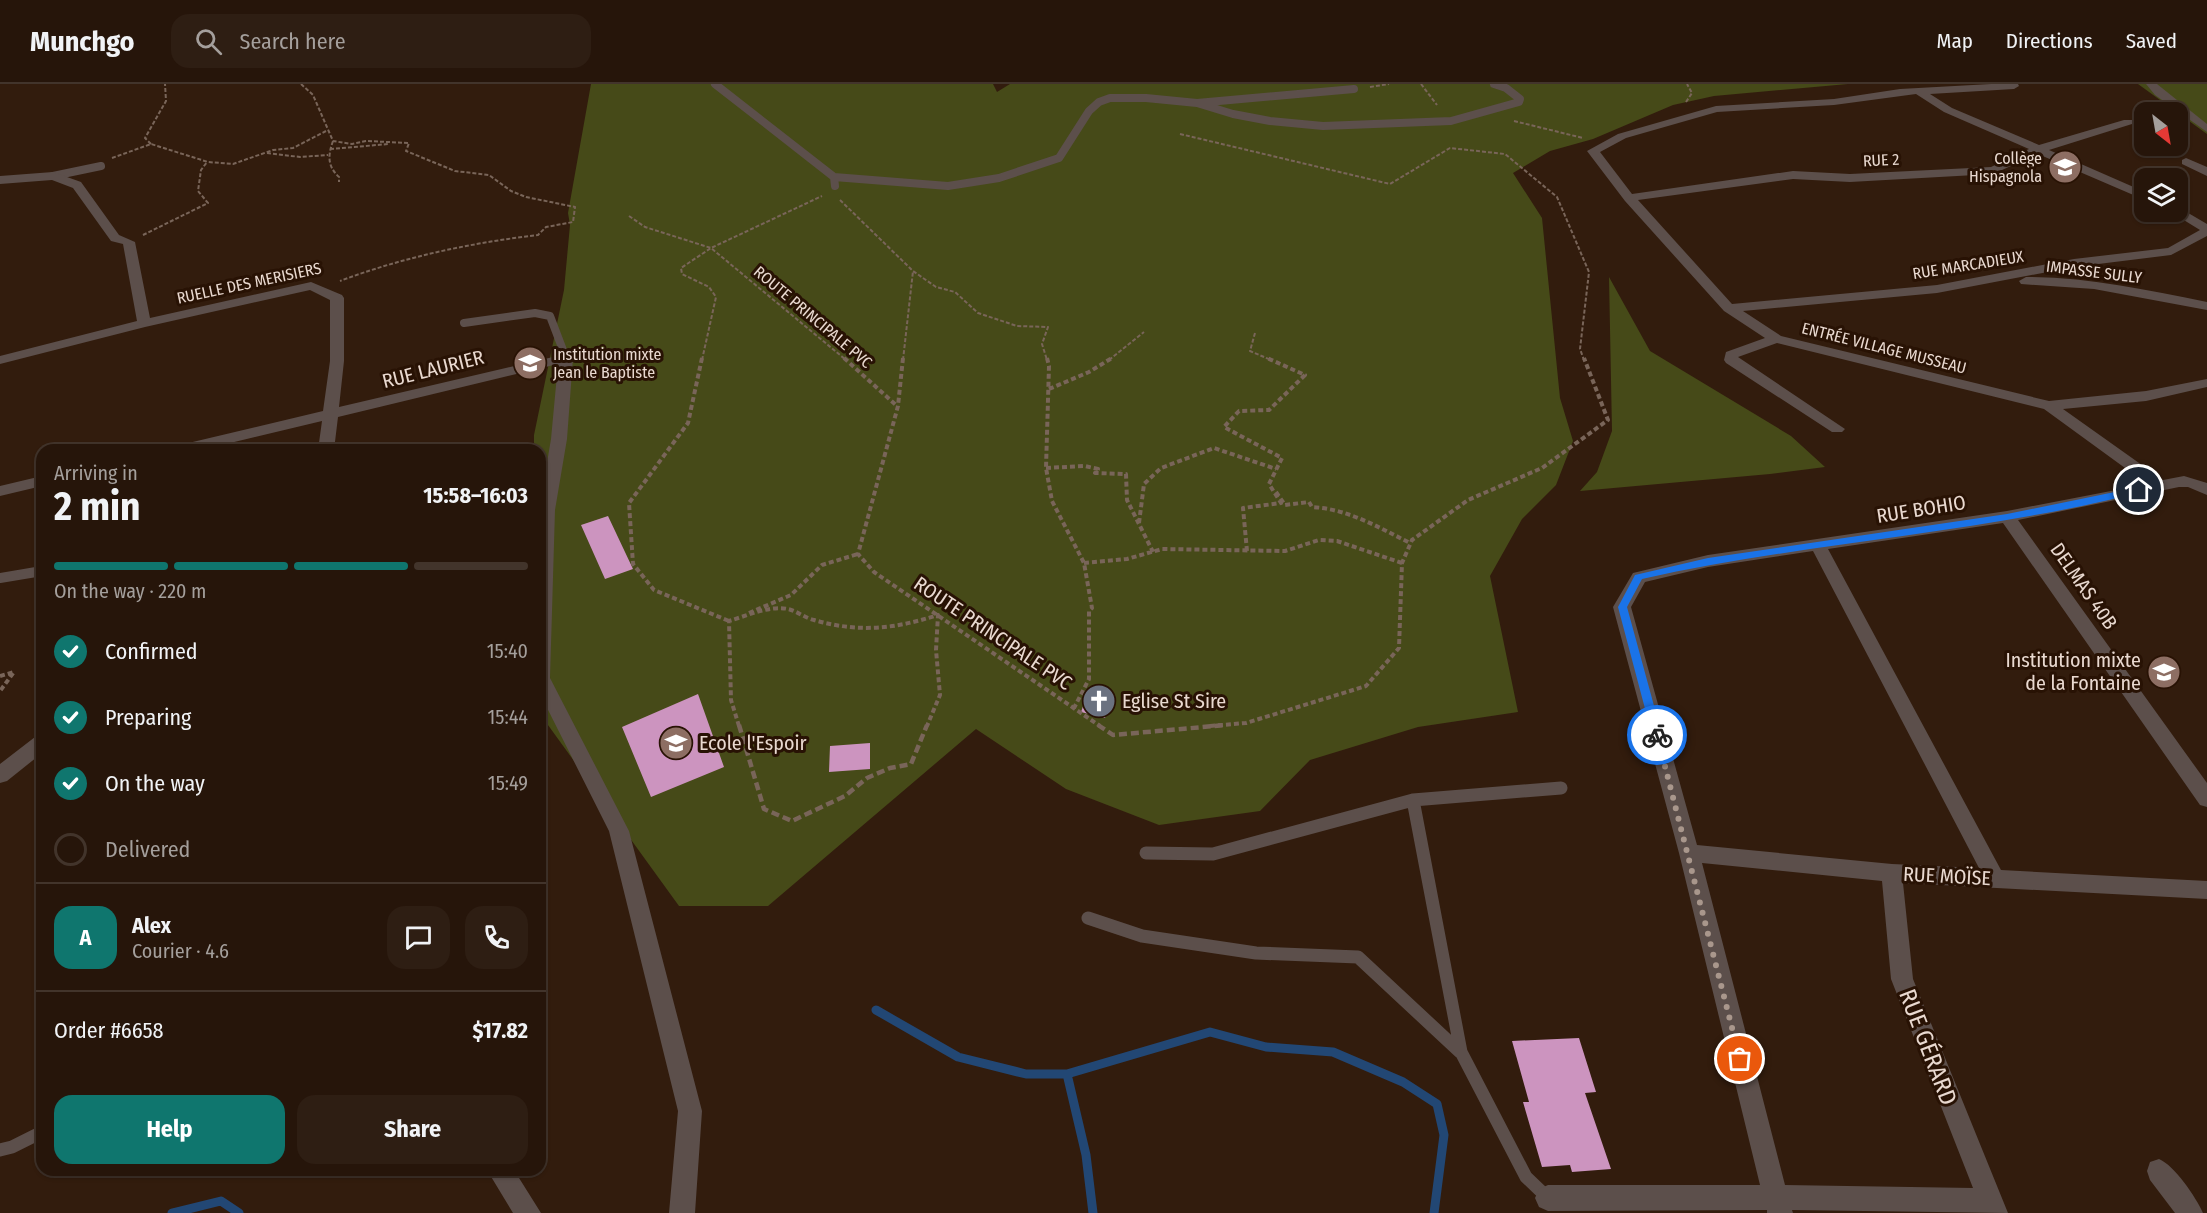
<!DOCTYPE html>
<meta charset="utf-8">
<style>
body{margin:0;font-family:"Fira Sans Condensed",sans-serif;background:#2e1e13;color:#f1f3f6;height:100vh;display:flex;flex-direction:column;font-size:22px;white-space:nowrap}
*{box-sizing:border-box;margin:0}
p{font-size:20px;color:#a49f9c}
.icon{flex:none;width:33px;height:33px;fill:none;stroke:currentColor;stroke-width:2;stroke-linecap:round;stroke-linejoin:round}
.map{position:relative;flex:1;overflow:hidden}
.side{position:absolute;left:36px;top:360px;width:510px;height:732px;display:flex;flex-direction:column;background:#26150a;border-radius:18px;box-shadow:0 2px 4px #0004,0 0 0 2px #42342b}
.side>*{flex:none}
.needle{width:39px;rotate:149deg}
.tools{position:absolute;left:2134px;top:18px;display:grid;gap:12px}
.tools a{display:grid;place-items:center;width:54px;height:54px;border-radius:12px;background:#26150a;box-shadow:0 2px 4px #0004,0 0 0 2px #42342b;font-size:30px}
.pin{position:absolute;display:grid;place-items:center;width:51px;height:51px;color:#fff;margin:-26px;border:3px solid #fff;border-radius:50%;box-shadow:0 2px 6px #0007}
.courier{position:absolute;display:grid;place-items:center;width:60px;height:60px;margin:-30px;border:4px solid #1a73e8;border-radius:50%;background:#fff;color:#222;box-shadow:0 2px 8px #0007}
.summary em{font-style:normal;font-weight:700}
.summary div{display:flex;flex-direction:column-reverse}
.summary{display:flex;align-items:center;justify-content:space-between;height:102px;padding:0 18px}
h1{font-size:39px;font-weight:700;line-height:45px}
.bar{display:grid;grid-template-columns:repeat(4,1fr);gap:9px 6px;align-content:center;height:72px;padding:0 18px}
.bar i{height:8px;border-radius:4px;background:#42342b}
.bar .active{background:#0f766e}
.bar p{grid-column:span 4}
.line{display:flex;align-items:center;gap:15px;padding:0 18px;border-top:2px solid #42342b}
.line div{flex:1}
.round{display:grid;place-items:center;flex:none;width:63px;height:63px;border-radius:18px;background:#2e1e13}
ol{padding:0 18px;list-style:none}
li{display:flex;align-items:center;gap:18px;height:66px}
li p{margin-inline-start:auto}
li .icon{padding:6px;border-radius:50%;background:#0f766e;color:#fff;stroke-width:4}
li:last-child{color:#a49f9c}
li i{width:33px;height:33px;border:3px solid #42342b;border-radius:50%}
.action{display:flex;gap:12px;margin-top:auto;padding:12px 18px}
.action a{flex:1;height:69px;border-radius:18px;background:#0f766e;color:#fff;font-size:24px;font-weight:700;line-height:69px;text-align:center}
.action a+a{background:#2e1e13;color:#f1f3f6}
header{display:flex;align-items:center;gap:36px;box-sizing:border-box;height:84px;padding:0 30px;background:#26150a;border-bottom:2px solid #42342b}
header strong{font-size:28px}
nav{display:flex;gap:33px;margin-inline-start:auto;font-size:21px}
.search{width:420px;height:54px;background:#2e1e13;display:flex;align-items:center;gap:15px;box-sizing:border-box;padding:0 21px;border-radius:18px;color:#a49f9c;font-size:22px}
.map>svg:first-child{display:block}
.green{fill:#464a18}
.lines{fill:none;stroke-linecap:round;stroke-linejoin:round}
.stream{stroke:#224774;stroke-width:9}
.building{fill:#cc94bf}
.path-far2{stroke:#796559;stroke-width:2;stroke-dasharray:4 2;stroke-linecap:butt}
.path-far1{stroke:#796559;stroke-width:4;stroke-dasharray:5 3;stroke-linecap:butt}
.path{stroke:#796559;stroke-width:4.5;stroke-dasharray:8 4;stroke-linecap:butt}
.lane-far2{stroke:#5c4f4b;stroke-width:8}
.lane-far1{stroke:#5c4f4b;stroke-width:10}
.lane{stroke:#5c4f4b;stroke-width:13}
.street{fill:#5c4f4b;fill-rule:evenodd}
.route{fill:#1a73e8}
.done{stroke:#a9978c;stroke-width:6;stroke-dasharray:0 10.8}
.labels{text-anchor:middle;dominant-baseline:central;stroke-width:6;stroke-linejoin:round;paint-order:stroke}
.far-poi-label{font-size:16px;fill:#e9d9d0;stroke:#281204;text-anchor:end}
.far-street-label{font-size:16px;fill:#e9d9d0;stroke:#281204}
.street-label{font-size:20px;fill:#e9d9d0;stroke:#281204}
.poi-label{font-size:20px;fill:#e9d9d0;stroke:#281204;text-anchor:start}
.near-street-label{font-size:24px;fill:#e9d9d0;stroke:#281204}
</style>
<header>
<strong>Munchgo</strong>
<div class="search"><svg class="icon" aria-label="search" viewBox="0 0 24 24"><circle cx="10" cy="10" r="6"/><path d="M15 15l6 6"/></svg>Search here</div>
<nav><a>Map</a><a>Directions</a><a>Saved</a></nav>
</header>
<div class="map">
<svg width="2207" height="1129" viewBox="0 0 2207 1129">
<rect width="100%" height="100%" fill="#321c0d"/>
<path class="green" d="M 591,0 L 993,0 L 997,8 L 1010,0 L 1848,0 L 1714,12 L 1673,21 L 1593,55 L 1550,67 L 1513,89 L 1542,134 L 1560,314 L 1573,357 L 1556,401 L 1522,435 L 1490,492 L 1518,628 L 1418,643 L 1310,676 L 1260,727 L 1159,741 L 1066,705 L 976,645 L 768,822 L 679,822 L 540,630 L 540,366 L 534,366 L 534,351 L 564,206 L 570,141 L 568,129 Z
M 2138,0 L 2207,0 L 2207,50 Z
M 1609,193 L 1650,267 L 1791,352 L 1825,383 L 1770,390 L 1580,407 L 1597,388 L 1612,347 Z"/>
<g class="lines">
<path class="stream" d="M 876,926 L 958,973 L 1026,990 L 1067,990 L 1210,948 L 1266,963 L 1333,968 L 1403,998 L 1437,1020 L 1444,1051 L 1434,1129
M 1067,990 L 1086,1071 L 1093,1129
M 172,1129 L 221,1117 L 239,1129"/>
</g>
<path class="building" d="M 608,432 L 633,485 L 605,495 L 581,441 Z
M 1090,602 L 1113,608 L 1105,634 L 1081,628 Z
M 698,610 L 724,683 L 651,713 L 622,643 Z
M 870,659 L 870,685 L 829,688 L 830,662 Z
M 1579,954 L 1596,1008 L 1585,1009 L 1611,1085 L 1572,1088 L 1570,1081 L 1542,1083 L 1523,1018 L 1529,1018 L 1512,957 Z"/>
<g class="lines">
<path class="path-far2" d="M 301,0 L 313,11 L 333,57 L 352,60 L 366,57 L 409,59 L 406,67 L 455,87 L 489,91 L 511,107 L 526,113 L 575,123 L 573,138 L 546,143 L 538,151 C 470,159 404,173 340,197
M 1421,0 L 1437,21
M 1370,3 L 1389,0
M 1686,18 L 1692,9 L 1687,0
M 1514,37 L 1583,54
M 1180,50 L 1390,100 L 1450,64 L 1505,70 L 1557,113 L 1589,188 L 1580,265 L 1584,276
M 333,57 C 328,71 327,82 339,93 L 339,98
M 151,60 L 145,54 L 166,17 L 165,0
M 330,65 L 389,60
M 267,69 L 300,73 L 328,71
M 112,74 L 151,60 L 208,78 L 233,80 L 273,66 L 293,64 L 326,47
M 840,116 L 913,187 L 936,203 L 955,208 L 978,229 L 1017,242 L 1048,243 L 1042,260 L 1047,276
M 629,132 L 645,143 L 711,164 L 846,276
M 143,151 L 208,119 L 198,107 L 201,86 L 207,78
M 1255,249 L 1250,267 L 1271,276
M 702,276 L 716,213 L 709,203 L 682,190 L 681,184 L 711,164 L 822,112
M 903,276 L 913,187
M 1109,276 L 1144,248"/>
<path class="path-far1" d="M 702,274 L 688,339 L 629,419 L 633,480 L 654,506 L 729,537
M 844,274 L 897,322
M 903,274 L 898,322 L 858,470 L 874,488 L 1100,642
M 1047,274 L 1049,282 L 1046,384 L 1052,417 L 1084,479 L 1092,524 L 1089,527 L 1089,595 L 1074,624
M 1049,305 L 1089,288 L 1112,274
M 1046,384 L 1085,382 L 1098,385 L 1095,389 L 1126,390 L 1127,416 L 1153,468
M 1276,408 L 1285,421 L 1309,418 L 1312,423 C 1348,425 1378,443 1410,459
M 1139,439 L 1144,400 L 1161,384 L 1214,364 L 1276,385
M 1247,467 L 1243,424 L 1281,419 L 1269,400 L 1282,374 L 1224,343 L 1239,327 L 1269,326 L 1305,291 L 1267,274
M 1084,479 L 1127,475 L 1162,465 L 1285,467 L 1319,456 L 1337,457 L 1402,479
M 749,529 L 791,511 L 822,481 L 858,470
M 0,592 L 14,588 L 0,607
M 739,642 L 731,616 L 729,537 C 746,532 770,521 788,525 C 797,527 805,534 814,536 C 859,549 894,545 938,531 L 936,566 L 940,611 L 927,642
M 1210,642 L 1246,639 L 1366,602 L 1399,564 L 1402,479 L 1412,456 L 1468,416 L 1542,384 L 1608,336 L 1584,274"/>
<path class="path" d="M 739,641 L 764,725 L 792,737 L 845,712 L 867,694 L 890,684 L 911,680 L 927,641
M 1098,641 L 1113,651 L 1226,641"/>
<path class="lane-far2" d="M 715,0 L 834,93 L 835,102
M 1354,5 L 1197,19 L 1233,30 L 1270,37 L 1323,42 L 1451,37 L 1519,18 L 1520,15 L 1506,4 L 1494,0
M 53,92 L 101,82
M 834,93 L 948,102 L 999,94 L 1059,74 L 1089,27 L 1099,18 L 1110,14 L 1146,14 L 1197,19
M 464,239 L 535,229 L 550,232 L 566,274"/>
<path class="lane-far1" d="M 0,494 L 42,487"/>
<path class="lane" d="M 1413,716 L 1461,968 L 1526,1093 L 1548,1114
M 1146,769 L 1213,770 L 1413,716 L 1561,704
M 1088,834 L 1142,852 L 1256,869 L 1358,873 L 1460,968
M 0,1066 L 12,1063 L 42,1048"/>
<path class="street" d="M 1991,0 L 2018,0 L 2019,2 L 2014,5 L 1930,10 L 1952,24 L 2039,61 L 2124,36 L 2132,36 L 2132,40 L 2049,66 L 2145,108 L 2145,116 L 2038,70 L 1993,90 L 1850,98 L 1793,95 L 1638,116 L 1732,220 L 1937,201 L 2074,175 L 2168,164 L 2200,146 L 2174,130 L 2172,128 L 2178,128 L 2178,123 L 2207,140 L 2207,152 L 2171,171 L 2074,183 L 1937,209 L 1743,227 L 1781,252 L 2049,317 L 2146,307 L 2207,295 L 2207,303 L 2146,317 L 2063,325 L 2163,396 L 2184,392 L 2207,399 L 2207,411 L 2188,403 L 2179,403 L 2018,436 L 2207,699 L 2207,723 L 2200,721 L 2003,439 L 1828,465 L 2001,786 L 2207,797 L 2207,815 L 1903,799 L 1913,895 L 2008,1129 L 1792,1126 L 1793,1129 L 1767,1129 L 1767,1126 L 1548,1127 L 1539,1123 L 1535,1114 L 1539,1105 L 1548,1101 L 1760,1101 L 1679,769 L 1613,523 L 1633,489 L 1708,471 L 2007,427 L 2147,400 L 2044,325 L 1777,259 L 1738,273 L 1845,345 L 1842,348 L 1832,348 L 1726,279 L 1724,276 L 1726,268 L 1765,254 L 1724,227 L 1625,117 L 1587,67 L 1618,50 L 1716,22 L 1834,15 L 1900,5 ZM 1916,10 L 1944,28 L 2029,65 L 1991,83 L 1850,90 L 1793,87 L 1632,110 L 1600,68 L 1626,54 L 1717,28 L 1834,21 ZM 1813,467 L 1979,784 L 1892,780 L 1697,761 L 1631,523 L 1645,498 L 1708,483 ZM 1702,779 L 1882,797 L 1891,895 L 1973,1104 L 1785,1101 Z
M 2146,0 L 2157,0 L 2207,40 L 2207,48 L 2155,11 Z
M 2186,74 L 2207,83 L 2207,92 L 2182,80 L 2182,76 Z
M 53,88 L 81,98 L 119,151 L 135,158 L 150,234 L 311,198 L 342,211 L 344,214 L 344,277 L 339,323 L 566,270 L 573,274 L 567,355 L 555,426 L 550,594 L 629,747 L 702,1027 L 695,1129 L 669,1129 L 678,1027 L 609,747 L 540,610 L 540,420 L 551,355 L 558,280 L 338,333 L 334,366 L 318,366 L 322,337 L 201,366 L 172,366 L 180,361 L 323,327 L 330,277 L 330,216 L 310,206 L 145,243 L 0,280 L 0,272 L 137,237 L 123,160 L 111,157 L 73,104 L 52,96 L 0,100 L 0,92 Z
M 2026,193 C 2088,193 2147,206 2207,218 L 2207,226 L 2094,205 L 2021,200 L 2019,197 Z
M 42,392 L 42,402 L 0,412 L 0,402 Z
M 42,650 L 42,669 L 7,697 L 0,699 L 0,680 L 35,653 Z
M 2159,1075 C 2174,1081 2196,1113 2203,1129 L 2175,1129 L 2150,1096 L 2147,1087 L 2150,1078 Z
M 487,1086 L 514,1086 L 541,1129 L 513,1129 Z"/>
</g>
<path class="route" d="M 2139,403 L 2142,404 L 2142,408 C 1978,450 1807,458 1642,495 L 1627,523 L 1662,651 L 1657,655 L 1652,651 L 1618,523 L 1635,491 L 1708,474 L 2007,430 Z"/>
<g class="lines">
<path class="done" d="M 1657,651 L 1740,975"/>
</g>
<defs>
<g id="school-disc" transform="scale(1.725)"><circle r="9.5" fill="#8d6e63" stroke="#281204"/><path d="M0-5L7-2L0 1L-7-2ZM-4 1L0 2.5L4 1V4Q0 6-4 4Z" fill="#fff"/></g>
<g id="university-disc" transform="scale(1.725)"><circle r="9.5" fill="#8d6e63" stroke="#281204"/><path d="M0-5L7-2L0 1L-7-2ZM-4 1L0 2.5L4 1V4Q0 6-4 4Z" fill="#fff"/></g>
<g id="church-disc" transform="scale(1.725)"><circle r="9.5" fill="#6b7280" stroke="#281204"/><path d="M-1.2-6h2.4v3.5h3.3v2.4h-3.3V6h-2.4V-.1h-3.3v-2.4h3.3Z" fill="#fff"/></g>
</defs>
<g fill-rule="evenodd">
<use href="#school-disc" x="2065" y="83"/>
<use href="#school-disc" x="530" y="279"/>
<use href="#university-disc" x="2164" y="588"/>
<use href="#church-disc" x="1099" y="617"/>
<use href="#school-disc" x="676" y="659"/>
</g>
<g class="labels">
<g class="far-poi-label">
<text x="2042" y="74">Collège<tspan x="2042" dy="18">Hispagnola</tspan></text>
<text x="553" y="270" text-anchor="start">Institution mixte<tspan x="553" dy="18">Jean le Baptiste</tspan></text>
</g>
<g class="far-street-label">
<text transform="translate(1881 76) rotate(-3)">RUE 2</text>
<text transform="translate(1968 181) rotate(-9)">RUE MARCADIEUX</text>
<text transform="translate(2094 188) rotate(7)">IMPASSE SULLY</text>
<text transform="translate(249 199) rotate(-12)">RUELLE DES MERISIERS</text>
<text transform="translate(813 233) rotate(40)">ROUTE PRINCIPALE PVC</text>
<text transform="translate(1884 264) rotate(14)">ENTRÉE VILLAGE MUSSEAU</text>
</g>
<g class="street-label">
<text transform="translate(433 285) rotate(-14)">RUE LAURIER</text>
<text transform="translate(1921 425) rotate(-9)">RUE BOHIO</text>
<text transform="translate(2084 502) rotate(55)">DELMAS 40B</text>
<text transform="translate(993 549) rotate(34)">ROUTE PRINCIPALE PVC</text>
<text transform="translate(1947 792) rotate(3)">RUE MOÏSE</text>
</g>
<g class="poi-label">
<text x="2141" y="576" text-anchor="end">Institution mixte<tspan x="2141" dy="23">de la Fontaine</tspan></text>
<text x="1122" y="617">Eglise St Sire</text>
<text x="699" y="659">Ecole l'Espoir</text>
</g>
<g class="near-street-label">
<text transform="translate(1928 963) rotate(69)">RUE GÉRARD</text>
</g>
</g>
</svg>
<div class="tools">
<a><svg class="needle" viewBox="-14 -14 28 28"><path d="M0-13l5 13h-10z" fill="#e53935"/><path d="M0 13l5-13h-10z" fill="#a49f9c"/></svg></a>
<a><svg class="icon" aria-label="layers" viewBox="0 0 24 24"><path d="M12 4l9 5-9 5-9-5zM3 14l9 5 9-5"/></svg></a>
</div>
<div class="pin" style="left:1740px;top:975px;background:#ea580c"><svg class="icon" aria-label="bag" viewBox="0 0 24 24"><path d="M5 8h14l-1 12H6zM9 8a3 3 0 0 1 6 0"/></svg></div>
<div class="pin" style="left:2139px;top:406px;background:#1f2937"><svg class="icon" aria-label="home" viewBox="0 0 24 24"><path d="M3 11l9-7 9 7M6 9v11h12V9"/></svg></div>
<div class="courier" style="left:1657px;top:651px"><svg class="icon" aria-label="bike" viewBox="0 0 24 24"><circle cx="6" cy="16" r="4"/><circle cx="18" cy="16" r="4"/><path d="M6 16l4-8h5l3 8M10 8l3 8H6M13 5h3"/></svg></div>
<section class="side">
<div class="summary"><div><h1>2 min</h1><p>Arriving in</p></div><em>15:58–16:03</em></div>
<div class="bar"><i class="active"></i><i class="active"></i><i class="active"></i><i></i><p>On the way · 220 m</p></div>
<ol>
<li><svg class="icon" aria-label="check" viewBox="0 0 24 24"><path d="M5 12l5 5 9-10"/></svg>Confirmed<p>15:40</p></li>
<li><svg class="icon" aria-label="check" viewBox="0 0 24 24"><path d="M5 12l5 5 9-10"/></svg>Preparing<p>15:44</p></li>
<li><svg class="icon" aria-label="check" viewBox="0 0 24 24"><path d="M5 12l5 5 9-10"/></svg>On the way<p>15:49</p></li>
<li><i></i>Delivered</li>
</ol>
<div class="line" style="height:108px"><b class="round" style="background:#0f766e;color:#fff">A</b><div><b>Alex</b><p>Courier · 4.6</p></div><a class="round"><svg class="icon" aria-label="chat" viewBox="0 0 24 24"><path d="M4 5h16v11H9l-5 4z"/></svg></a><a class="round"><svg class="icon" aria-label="phone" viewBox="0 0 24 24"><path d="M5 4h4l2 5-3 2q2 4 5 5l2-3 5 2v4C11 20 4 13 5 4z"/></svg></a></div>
<div class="line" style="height:78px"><div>Order #6658</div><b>$17.82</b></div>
<div class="action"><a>Help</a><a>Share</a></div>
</section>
</div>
